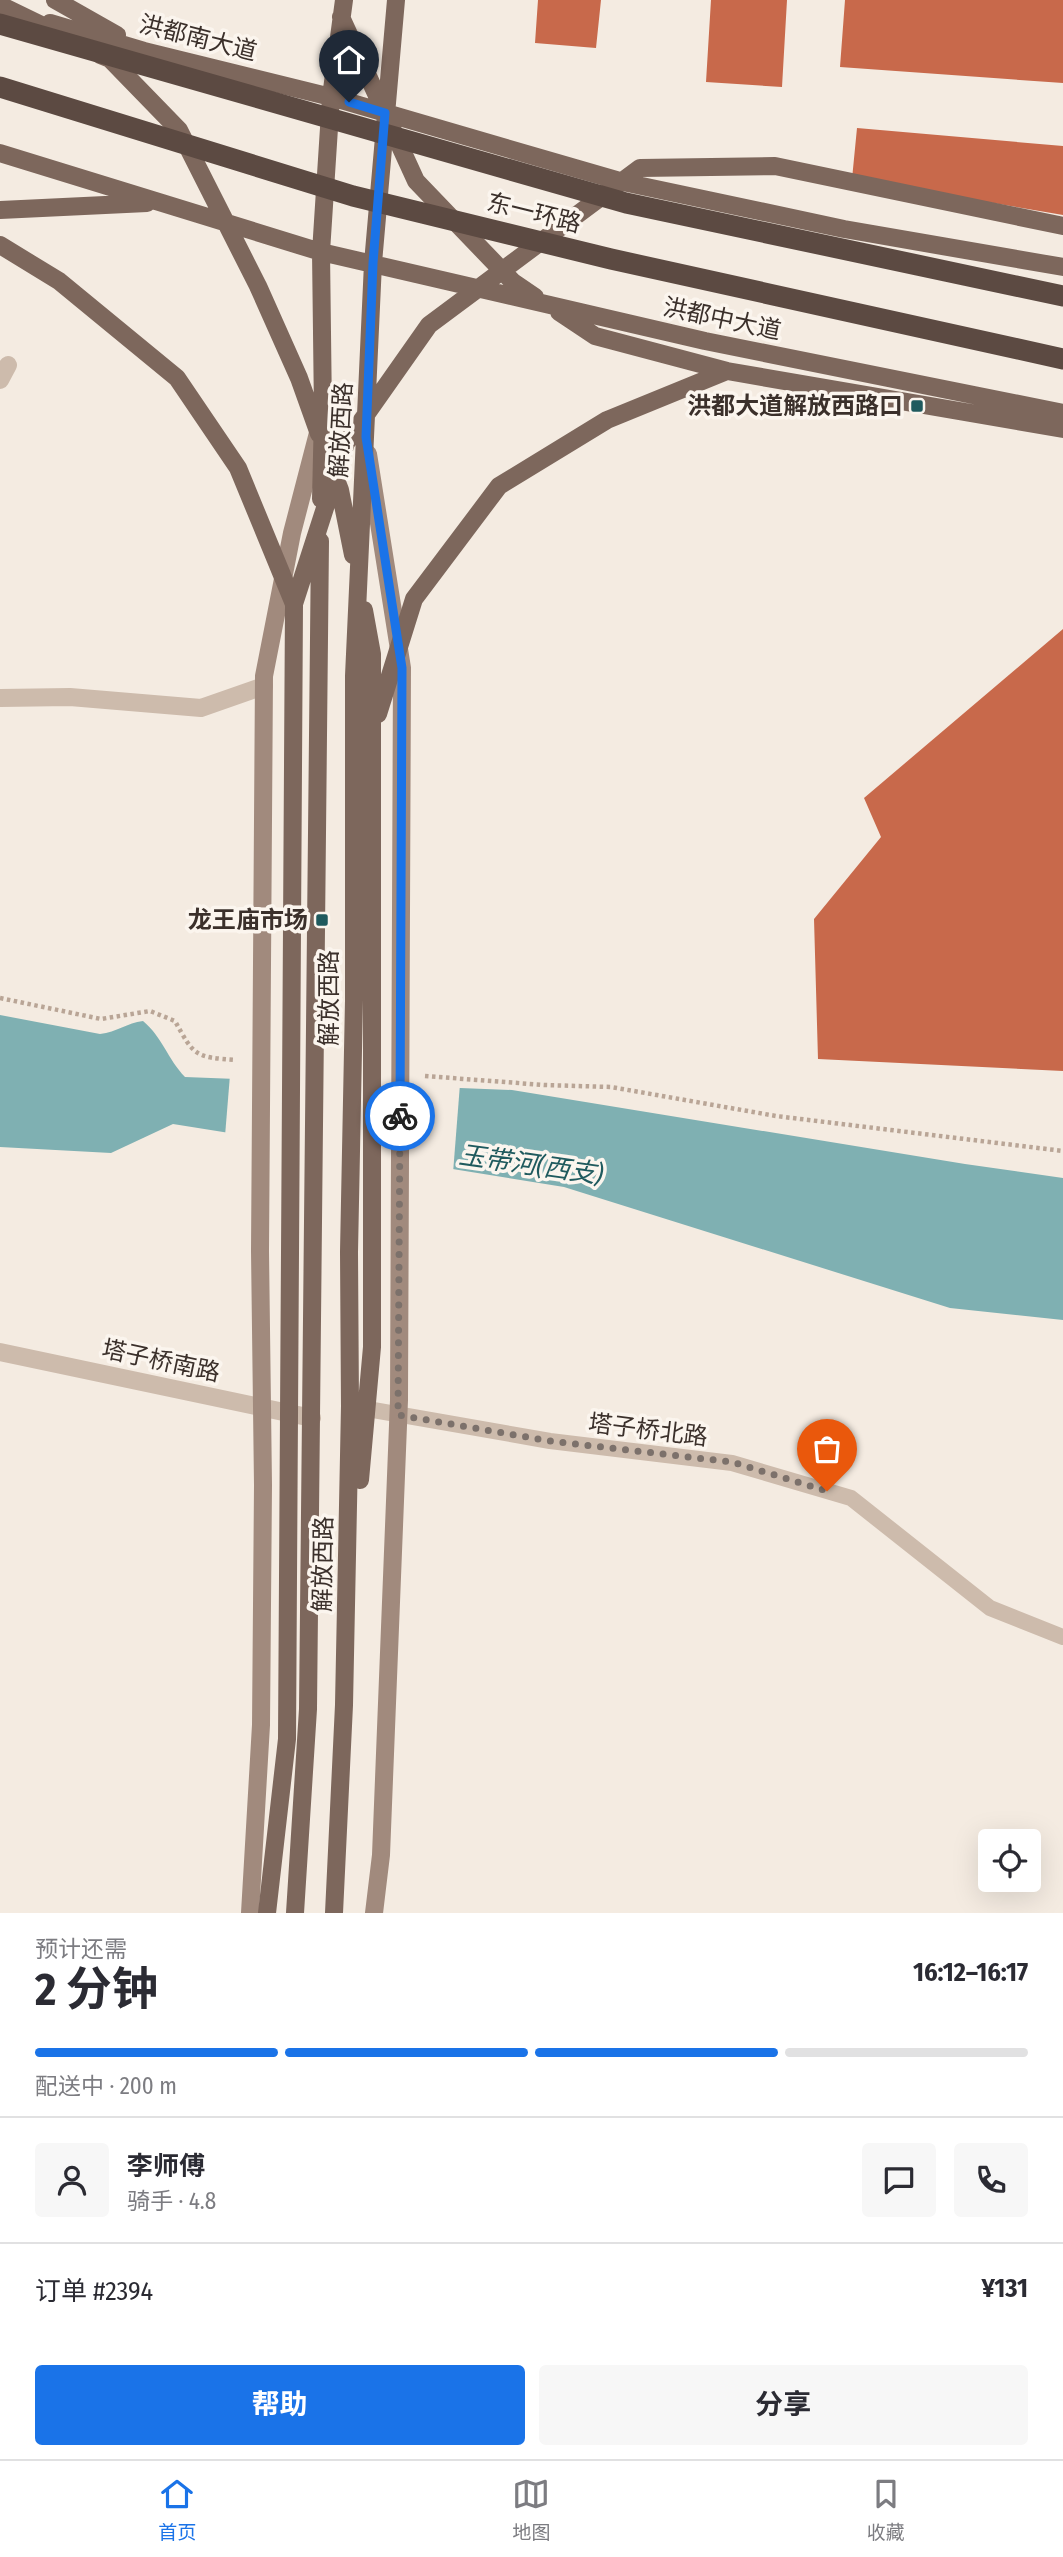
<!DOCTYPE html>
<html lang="zh">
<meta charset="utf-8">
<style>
body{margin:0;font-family:"Fira Sans Condensed","Noto Sans SC",sans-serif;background:#f7f7f7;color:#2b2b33;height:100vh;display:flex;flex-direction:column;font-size:26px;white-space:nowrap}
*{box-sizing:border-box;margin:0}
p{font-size:23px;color:#7c7c81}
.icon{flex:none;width:38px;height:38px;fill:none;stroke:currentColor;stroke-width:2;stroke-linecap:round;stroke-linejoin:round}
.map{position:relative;height:1913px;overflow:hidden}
.details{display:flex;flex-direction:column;background:#fff;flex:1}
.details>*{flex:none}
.fabs{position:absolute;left:978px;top:1829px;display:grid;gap:14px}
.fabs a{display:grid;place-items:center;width:63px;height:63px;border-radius:7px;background:#fff;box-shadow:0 7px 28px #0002;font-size:35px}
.pin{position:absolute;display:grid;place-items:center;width:60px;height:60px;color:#fff;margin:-72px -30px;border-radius:50% 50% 50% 0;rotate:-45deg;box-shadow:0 0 7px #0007}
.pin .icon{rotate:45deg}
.courier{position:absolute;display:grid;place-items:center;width:70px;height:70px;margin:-35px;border:5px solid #1a73e8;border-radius:50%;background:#fff;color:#222;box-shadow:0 2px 9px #0007}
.head em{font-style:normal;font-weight:700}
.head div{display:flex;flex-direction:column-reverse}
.head{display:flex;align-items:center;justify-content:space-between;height:119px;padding:0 35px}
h1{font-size:46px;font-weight:700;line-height:52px}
.bar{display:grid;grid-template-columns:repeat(4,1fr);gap:10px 7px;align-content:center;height:84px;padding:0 35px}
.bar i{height:9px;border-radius:5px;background:#e1e1e2}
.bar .active{background:#1a73e8}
.bar p{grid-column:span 4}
.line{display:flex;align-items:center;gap:18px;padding:0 35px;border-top:2px solid #e1e1e2}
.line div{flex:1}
.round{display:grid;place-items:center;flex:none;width:74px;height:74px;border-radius:7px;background:#f7f7f7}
.primary-button{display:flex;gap:14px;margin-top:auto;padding:14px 35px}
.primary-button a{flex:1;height:80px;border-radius:7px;background:#1a73e8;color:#fff;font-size:28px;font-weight:700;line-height:80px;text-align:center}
.primary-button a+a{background:#f7f7f7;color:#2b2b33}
.tabs{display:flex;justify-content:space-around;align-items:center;height:98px;border-top:2px solid #e1e1e2;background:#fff;font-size:19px;color:#7c7c81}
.tabs a{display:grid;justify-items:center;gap:4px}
.tabs .active{color:#1a73e8}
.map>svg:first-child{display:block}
.water{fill:#7fb0b2}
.pier{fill:#f4ebe1}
.building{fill:#c8694b}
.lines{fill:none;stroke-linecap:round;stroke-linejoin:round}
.path{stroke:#b9a596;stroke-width:4.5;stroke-dasharray:3.5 3.5;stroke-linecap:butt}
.lane{stroke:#cdbbac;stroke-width:16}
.street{stroke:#cdbbac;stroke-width:18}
.secondary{stroke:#a18a7d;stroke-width:18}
.primary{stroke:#7d675c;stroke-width:18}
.highway{stroke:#5c4a42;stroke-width:21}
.done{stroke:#7c716b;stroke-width:7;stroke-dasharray:0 12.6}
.route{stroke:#1a73e8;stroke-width:9}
.poi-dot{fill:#1f5a5e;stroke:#fbf5ee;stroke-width:2.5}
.labels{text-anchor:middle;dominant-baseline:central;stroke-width:7;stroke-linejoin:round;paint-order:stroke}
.street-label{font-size:24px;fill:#3b302b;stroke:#fbf5ee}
.poi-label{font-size:24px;font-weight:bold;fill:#3b302b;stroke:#fbf5ee;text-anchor:end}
.water-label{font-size:26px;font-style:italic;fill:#1f5a5e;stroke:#fbf5ee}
</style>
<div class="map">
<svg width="1063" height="1913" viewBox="0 0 1063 1913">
<rect width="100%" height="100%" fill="#f4ebe1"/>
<path class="water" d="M 0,1015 L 100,1034 C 117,1032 127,1023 143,1021 C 163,1038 167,1058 185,1077 L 512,1090 L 965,1164 L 1063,1178 L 1063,1320 L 950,1308 L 564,1187 L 173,1124 L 111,1153 L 0,1147 Z"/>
<path class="pier" d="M 230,1075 L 460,1084 L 453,1173 L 225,1136 Z"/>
<path class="building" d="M 538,0 L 601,0 L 596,48 L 535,43 Z
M 711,0 L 787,0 L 782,87 L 706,82 Z
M 845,0 L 1063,0 L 1063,83 L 840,67 Z
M 857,128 L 1063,146 L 1063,215 L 852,179 Z
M 1063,629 L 1063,1071 L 818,1059 L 814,919 L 881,837 L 864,798 Z"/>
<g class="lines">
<path class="path" d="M 0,998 L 101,1019 L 150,1011 L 175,1021 C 194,1056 195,1057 235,1060
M 425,1076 L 544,1085 L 611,1087 L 776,1116 L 1063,1151"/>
<path class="lane" d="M 356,1407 L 550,1441 L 732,1463 L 851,1498 L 990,1608 L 1063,1637"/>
<path class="street" d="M 0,380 L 8,365
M 0,698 L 70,697 L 201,708 L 264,686
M 0,1352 L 312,1418"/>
<path class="secondary" d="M 368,454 L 402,668 L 399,1400 L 381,1855 L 374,1913
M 250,1913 L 261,1725 L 263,1485 L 260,1251 L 264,676 L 292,533 L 319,429"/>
<path class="primary" d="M 55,0 L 117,35
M 0,5 L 60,34
M 341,17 L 416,181 L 513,282 L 535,297
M 50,23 L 144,51 L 331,97 L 623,182 L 844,229 L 1063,267
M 100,55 L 110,59 L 179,130 L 258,286 L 299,378 L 319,434
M 0,153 L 321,252 L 705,341 L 1063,413
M 0,210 L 147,203
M 0,245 L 59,281 L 177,378 L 238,468 L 294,604
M 559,312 L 595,336 L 727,371 L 1063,429
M 335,477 L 340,490 L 353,555
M 321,499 L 323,413 L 321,252 L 331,97 L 344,0
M 378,714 L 414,599 L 499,486 L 607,420 L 727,371
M 360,1480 L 372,1347 L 372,654 L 364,610
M 267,1913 L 287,1739 L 294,604 L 346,443 L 429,325 L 640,168 L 775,166 L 1063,226
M 295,1913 L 308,1709 L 320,541
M 334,1913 L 344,1705 L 350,1406 L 349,1252 L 354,1000 L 354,676 L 373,263 L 396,0"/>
<path class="highway" d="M 0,24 L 626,203 L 1063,296
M 0,87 L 353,196 L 611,259 L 1063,359"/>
</g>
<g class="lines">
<path class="done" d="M 400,1116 L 398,1415 L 550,1441 L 732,1462 L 827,1491"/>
<path class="route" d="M 349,102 L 385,113 L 373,263 L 366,437 L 402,668 L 400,1116"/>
</g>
<g class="poi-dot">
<rect x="910" y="399" width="14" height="14" rx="3.5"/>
<rect x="315" y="913" width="14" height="14" rx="3.5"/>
</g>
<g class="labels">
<g class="street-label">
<text transform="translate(198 38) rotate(14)">洪都南大道</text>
<text transform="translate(534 213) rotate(14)">东一环路</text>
<text transform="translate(722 319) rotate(12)">洪都中大道</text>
<text transform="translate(341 430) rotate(-87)">解放西路</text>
<text transform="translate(329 998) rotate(-90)">解放西路</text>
<text transform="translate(161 1361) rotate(12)">塔子桥南路</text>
<text transform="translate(648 1430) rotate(7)">塔子桥北路</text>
<text transform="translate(323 1564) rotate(-89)">解放西路</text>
</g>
<g class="poi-label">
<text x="903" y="406">洪都大道解放西路口</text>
<text x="308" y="920">龙王庙市场</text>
</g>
<g class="water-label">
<text transform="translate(531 1165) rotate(8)">玉带河(西支)</text>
</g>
</g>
</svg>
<div class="fabs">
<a><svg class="icon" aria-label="locate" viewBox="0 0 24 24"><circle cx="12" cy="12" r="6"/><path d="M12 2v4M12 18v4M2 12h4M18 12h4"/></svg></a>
</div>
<div class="pin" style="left:827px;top:1491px;background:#ea580c"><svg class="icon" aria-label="bag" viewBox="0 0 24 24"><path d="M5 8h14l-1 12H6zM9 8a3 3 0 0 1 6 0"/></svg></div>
<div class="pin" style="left:349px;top:102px;background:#1f2937"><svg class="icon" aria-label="home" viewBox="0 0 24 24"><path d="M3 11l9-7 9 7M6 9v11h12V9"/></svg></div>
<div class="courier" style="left:400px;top:1116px"><svg class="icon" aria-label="bike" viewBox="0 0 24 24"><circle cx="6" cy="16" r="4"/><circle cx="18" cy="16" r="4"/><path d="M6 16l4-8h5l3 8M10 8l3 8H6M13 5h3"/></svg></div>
</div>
<section class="details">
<div class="head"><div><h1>2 分钟</h1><p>预计还需</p></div><em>16:12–16:17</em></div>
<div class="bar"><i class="active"></i><i class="active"></i><i class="active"></i><i></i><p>配送中 · 200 m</p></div>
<div class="line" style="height:126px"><a class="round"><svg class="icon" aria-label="person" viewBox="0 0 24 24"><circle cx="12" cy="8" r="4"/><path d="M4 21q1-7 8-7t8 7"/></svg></a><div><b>李师傅</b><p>骑手 · 4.8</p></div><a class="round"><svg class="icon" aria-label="chat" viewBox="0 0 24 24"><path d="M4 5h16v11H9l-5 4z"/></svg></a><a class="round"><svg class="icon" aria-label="phone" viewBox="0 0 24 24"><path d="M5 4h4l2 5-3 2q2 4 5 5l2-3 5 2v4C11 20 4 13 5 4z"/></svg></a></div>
<div class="line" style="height:91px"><div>订单 #2394</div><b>¥131</b></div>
<div class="primary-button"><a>帮助</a><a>分享</a></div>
</section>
<nav class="tabs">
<a class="active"><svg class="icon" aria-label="home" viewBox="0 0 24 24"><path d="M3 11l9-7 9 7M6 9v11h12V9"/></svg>首页</a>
<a><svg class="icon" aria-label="map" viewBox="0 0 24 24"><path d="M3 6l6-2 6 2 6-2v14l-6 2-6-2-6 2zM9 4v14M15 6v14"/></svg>地图</a>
<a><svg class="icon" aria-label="saved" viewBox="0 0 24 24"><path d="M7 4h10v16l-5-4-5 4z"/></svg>收藏</a>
</nav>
